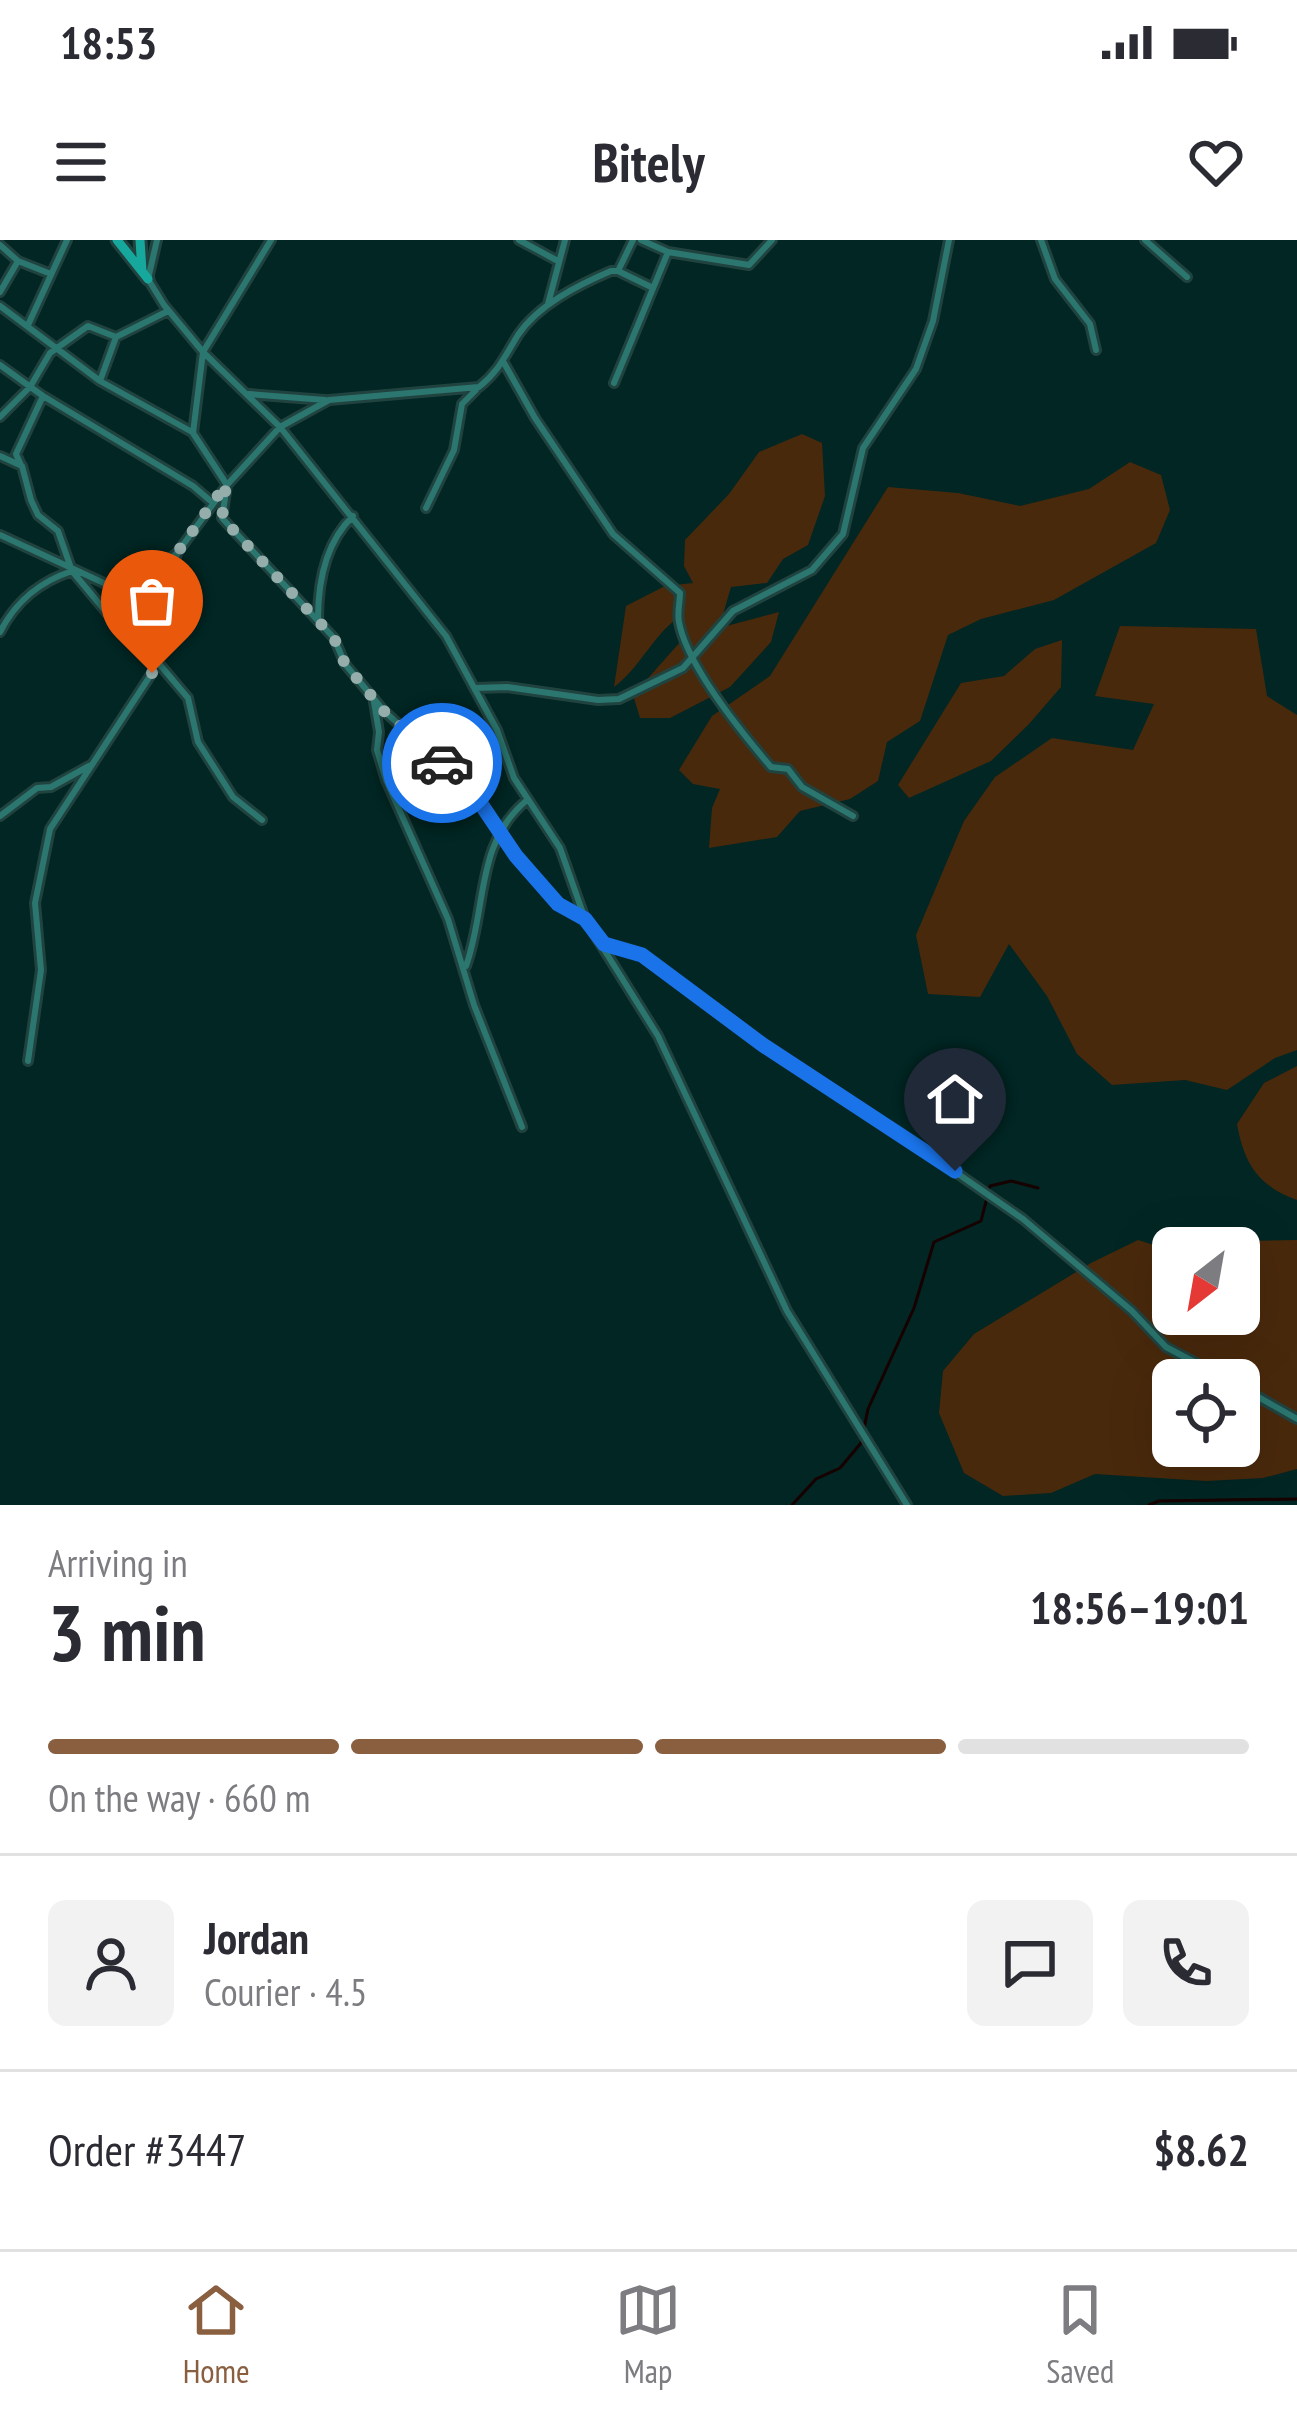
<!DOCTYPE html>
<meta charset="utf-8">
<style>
body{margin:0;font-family:"PT Sans Narrow",sans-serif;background:#f2f2f3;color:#2b2b33;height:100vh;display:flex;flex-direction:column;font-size:45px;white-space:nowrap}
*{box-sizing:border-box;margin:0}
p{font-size:39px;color:#7c7c81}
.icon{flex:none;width:66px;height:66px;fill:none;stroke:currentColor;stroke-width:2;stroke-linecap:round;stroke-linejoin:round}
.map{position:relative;height:1265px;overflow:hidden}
.drawer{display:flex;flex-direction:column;background:#fff;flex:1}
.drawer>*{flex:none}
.needle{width:78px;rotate:211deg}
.buttons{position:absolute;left:1152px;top:987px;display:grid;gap:24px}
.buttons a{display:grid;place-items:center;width:108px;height:108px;border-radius:18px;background:#fff;box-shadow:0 12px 48px #0002;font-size:60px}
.pin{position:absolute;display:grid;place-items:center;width:102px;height:102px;color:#fff;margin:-123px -51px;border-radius:50% 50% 50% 0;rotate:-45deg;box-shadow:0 0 12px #0007}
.pin .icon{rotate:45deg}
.courier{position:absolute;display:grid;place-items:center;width:120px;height:120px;margin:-60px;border:9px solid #1a73e8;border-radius:50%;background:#fff;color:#222;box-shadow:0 3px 15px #0007}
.overview em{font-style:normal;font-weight:800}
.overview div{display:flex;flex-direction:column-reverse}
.overview{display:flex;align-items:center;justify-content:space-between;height:204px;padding:0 48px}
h1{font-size:78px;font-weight:800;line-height:90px}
.bar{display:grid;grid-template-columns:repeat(4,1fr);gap:18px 12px;align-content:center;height:144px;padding:0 48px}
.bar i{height:15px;border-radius:9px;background:#e1e1e2}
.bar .selected{background:#895f40}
.bar p{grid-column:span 4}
.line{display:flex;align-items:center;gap:30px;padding:0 48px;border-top:3px solid #e1e1e2}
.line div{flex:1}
.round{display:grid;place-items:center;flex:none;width:126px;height:126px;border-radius:18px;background:#f2f2f3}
.status{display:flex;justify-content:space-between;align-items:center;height:84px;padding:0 60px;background:#fff;direction:ltr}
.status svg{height:33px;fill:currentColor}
header{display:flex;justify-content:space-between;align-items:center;height:156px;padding:0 48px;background:#fff;font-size:54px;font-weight:800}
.menu{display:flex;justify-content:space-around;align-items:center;height:168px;border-top:3px solid #e1e1e2;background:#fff;font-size:33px;color:#7c7c81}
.menu a{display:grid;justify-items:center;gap:6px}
.menu .selected{color:#895f40}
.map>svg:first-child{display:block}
.green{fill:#49290c;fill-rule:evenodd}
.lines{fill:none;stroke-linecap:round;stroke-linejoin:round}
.stream{stroke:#170000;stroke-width:3}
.street-casing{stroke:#214340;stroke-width:12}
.secondary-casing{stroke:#214340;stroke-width:15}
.street{stroke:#2b766f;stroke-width:6}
.secondary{stroke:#17a89d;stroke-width:9}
.done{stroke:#95aeac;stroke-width:12;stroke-dasharray:0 21.6}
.route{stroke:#1a73e8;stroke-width:15}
</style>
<div class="status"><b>18:53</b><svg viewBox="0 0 49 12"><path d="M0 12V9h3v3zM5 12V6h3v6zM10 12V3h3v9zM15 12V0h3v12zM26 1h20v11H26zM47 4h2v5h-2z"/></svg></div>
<header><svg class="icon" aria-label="menu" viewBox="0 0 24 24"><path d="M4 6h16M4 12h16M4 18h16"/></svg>Bitely<svg class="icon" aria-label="heart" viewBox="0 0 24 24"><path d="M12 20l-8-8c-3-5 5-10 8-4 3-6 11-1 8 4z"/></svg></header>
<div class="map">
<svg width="1297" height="1265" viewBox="0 0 1297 1265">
<rect width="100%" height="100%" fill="#012623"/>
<path class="green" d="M 802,194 L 822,203 L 825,256 L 808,305 L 783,319 L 767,343 L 731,347 L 719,388 L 779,372 L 771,402 L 730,447 L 670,478 L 640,478 L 633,455 L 682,400 L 679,377 C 652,396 641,427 614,447 L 626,366 L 665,346 L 693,343 L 684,326 L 685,300 L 729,254 L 759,212 Z
M 1130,222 L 1161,235 L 1170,270 L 1156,303 L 1054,360 L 981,379 L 948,395 L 920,481 L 887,502 L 878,541 L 850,559 L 800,571 L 777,597 L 709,608 L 712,568 L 720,549 L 693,544 L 679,530 L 712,476 L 770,436 L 888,247 L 958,253 L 1020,266 L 1089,249 Z
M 1120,386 L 1256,389 L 1267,456 L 1297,475 L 1297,810 L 1275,818 L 1227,850 L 1185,840 L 1112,845 L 1077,814 L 1047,756 L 1009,704 L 980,757 L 928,754 L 916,695 L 964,581 L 995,537 L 1052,498 L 1133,510 L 1154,464 L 1095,456 Z
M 1062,400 L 1061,447 L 1029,484 L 991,521 L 909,558 L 898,545 L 961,443 L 1004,436 L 1035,409 Z
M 1297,826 L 1297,960 C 1258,946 1244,923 1237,884 L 1264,843 Z
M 1138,1000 L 1173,1011 L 1173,1074 L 1239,1074 L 1239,1008 L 1216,1008 L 1239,1001 L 1297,1000 L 1297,1229 L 1263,1238 L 1206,1241 L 1095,1234 L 1051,1253 L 1003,1256 L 964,1233 L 939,1173 L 943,1131 L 974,1094 L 1091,1023 ZM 1173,1140 L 1239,1140 L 1239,1206 L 1173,1206 Z"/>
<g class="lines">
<path class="stream" d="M 792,1265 L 816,1239 L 840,1228 L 861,1203 L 868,1169 L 914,1068 L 934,1002 L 981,981 L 990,946 L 1011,941 L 1038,948
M 1149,1265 L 1159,1261 L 1297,1259"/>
<g class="street-casing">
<path id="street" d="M 157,0 L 148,39 L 164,65 L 203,112 L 280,187 L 446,396 L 497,490 L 514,538 L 560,608 L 585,679 L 658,796 L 787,1071 L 907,1265
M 271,0 L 203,112 L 193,193 L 227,245 L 222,278 L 334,398 L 345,424 L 384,471 L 451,531 L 481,564 L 516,616 L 558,664 L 585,679
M 519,0 L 558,21
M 641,0 L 668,12 L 749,25 L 772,0
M 1041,0 L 1055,39 L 1090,84 L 1096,110
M 1145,0 L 1187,37
M 0,5 L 18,21 L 51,34
M 618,31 L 633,0
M 0,52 L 18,21
M 548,64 L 565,0
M 0,66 L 100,141 L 192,192
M 28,85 L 67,0
M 504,123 L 535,178 L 613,294 L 680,353 C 680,362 677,373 679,382 C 687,426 742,493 771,527 L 788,529 L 802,547 L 853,576
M 0,125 L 43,156 L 193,246 L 213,263
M 100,141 L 116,97
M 614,143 L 668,12
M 249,154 L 325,160
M 0,177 L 30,147 L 50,113 L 88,86 L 116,97 L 168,71
M 0,216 L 22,226 L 31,260 L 38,275 L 58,291 L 72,331 L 132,403 L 155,419 L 188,458 L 198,502 L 233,557 L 262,580
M 20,223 L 16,214 L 43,156
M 426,268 L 454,210 L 462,164 L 476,150
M 0,295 L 121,351 L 149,353 L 167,321 L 177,313
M 318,379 C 318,341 325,303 353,276
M 0,392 C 16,361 39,342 72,331
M 475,448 L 507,447 L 598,460 L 619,459 L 683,428 L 733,371 L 812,330 L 843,294 L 863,208 L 916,129 L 933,81 L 949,0
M 374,462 L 379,492 L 377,510 L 386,540 L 448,679 L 474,765 L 522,887
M 0,576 L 37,548 L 51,547 L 89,526
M 605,705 L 642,715 L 776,814 L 954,931 L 1023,979 L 1132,1071 L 1166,1107 L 1228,1140
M 466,726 C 487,668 475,603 527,560
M 28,821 L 41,730 L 35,663 L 50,589 L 152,433 L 175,361 L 173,331 L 177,313 L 227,245 L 280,187 L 329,160 L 479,147 C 499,131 505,116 518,95 C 538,65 578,45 611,31 L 618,31 L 651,47
M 1239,1146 L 1297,1179"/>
</g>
<g class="secondary-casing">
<path id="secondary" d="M 117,0 L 148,39
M 140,0 L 142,31"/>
</g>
<use href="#street" class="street"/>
<use href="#secondary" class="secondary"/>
</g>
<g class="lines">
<path class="done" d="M 152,433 L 175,362 L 173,331 L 177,313 L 226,244 L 222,278 L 334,398 L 345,424 L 384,471 L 442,523"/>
<path class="route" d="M 442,523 L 481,564 L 516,616 L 558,664 L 585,679 L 604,704 L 642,715 L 763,805 L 955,931"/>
</g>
</svg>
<div class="buttons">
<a><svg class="needle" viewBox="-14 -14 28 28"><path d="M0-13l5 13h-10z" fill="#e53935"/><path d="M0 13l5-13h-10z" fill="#7c7c81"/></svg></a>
<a><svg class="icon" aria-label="locate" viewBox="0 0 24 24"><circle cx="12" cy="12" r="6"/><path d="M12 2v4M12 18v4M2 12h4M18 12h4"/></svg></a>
</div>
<div class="pin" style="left:152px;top:433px;background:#ea580c"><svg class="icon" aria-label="bag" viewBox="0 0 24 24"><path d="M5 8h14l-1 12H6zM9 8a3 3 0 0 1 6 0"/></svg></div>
<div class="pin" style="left:955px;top:931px;background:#1f2937"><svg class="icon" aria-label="home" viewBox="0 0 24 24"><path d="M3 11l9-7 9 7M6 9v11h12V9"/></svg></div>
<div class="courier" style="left:442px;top:523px"><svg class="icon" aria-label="car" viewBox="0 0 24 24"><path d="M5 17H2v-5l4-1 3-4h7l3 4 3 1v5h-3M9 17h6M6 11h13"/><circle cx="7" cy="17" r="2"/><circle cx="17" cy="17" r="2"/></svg></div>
</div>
<section class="drawer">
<div class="overview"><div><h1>3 min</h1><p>Arriving in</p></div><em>18:56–19:01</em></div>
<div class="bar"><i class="selected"></i><i class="selected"></i><i class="selected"></i><i></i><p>On the way · 660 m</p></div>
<div class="line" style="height:216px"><a class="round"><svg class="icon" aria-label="person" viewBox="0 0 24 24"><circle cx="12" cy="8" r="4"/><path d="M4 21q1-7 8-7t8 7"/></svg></a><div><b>Jordan</b><p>Courier · 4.5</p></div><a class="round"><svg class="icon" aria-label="chat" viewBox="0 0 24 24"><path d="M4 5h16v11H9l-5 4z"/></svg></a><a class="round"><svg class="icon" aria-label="phone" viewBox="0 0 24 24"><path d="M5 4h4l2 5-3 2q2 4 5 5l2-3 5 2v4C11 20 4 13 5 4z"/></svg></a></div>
<div class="line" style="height:156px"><div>Order #3447</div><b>$8.62</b></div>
</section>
<nav class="menu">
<a class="selected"><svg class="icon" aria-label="home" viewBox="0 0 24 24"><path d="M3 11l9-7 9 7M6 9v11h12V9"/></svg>Home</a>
<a><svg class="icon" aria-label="map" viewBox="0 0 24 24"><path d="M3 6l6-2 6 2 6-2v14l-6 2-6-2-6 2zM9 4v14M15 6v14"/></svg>Map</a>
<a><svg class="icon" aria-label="saved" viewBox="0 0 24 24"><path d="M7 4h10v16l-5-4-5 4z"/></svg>Saved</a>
</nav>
